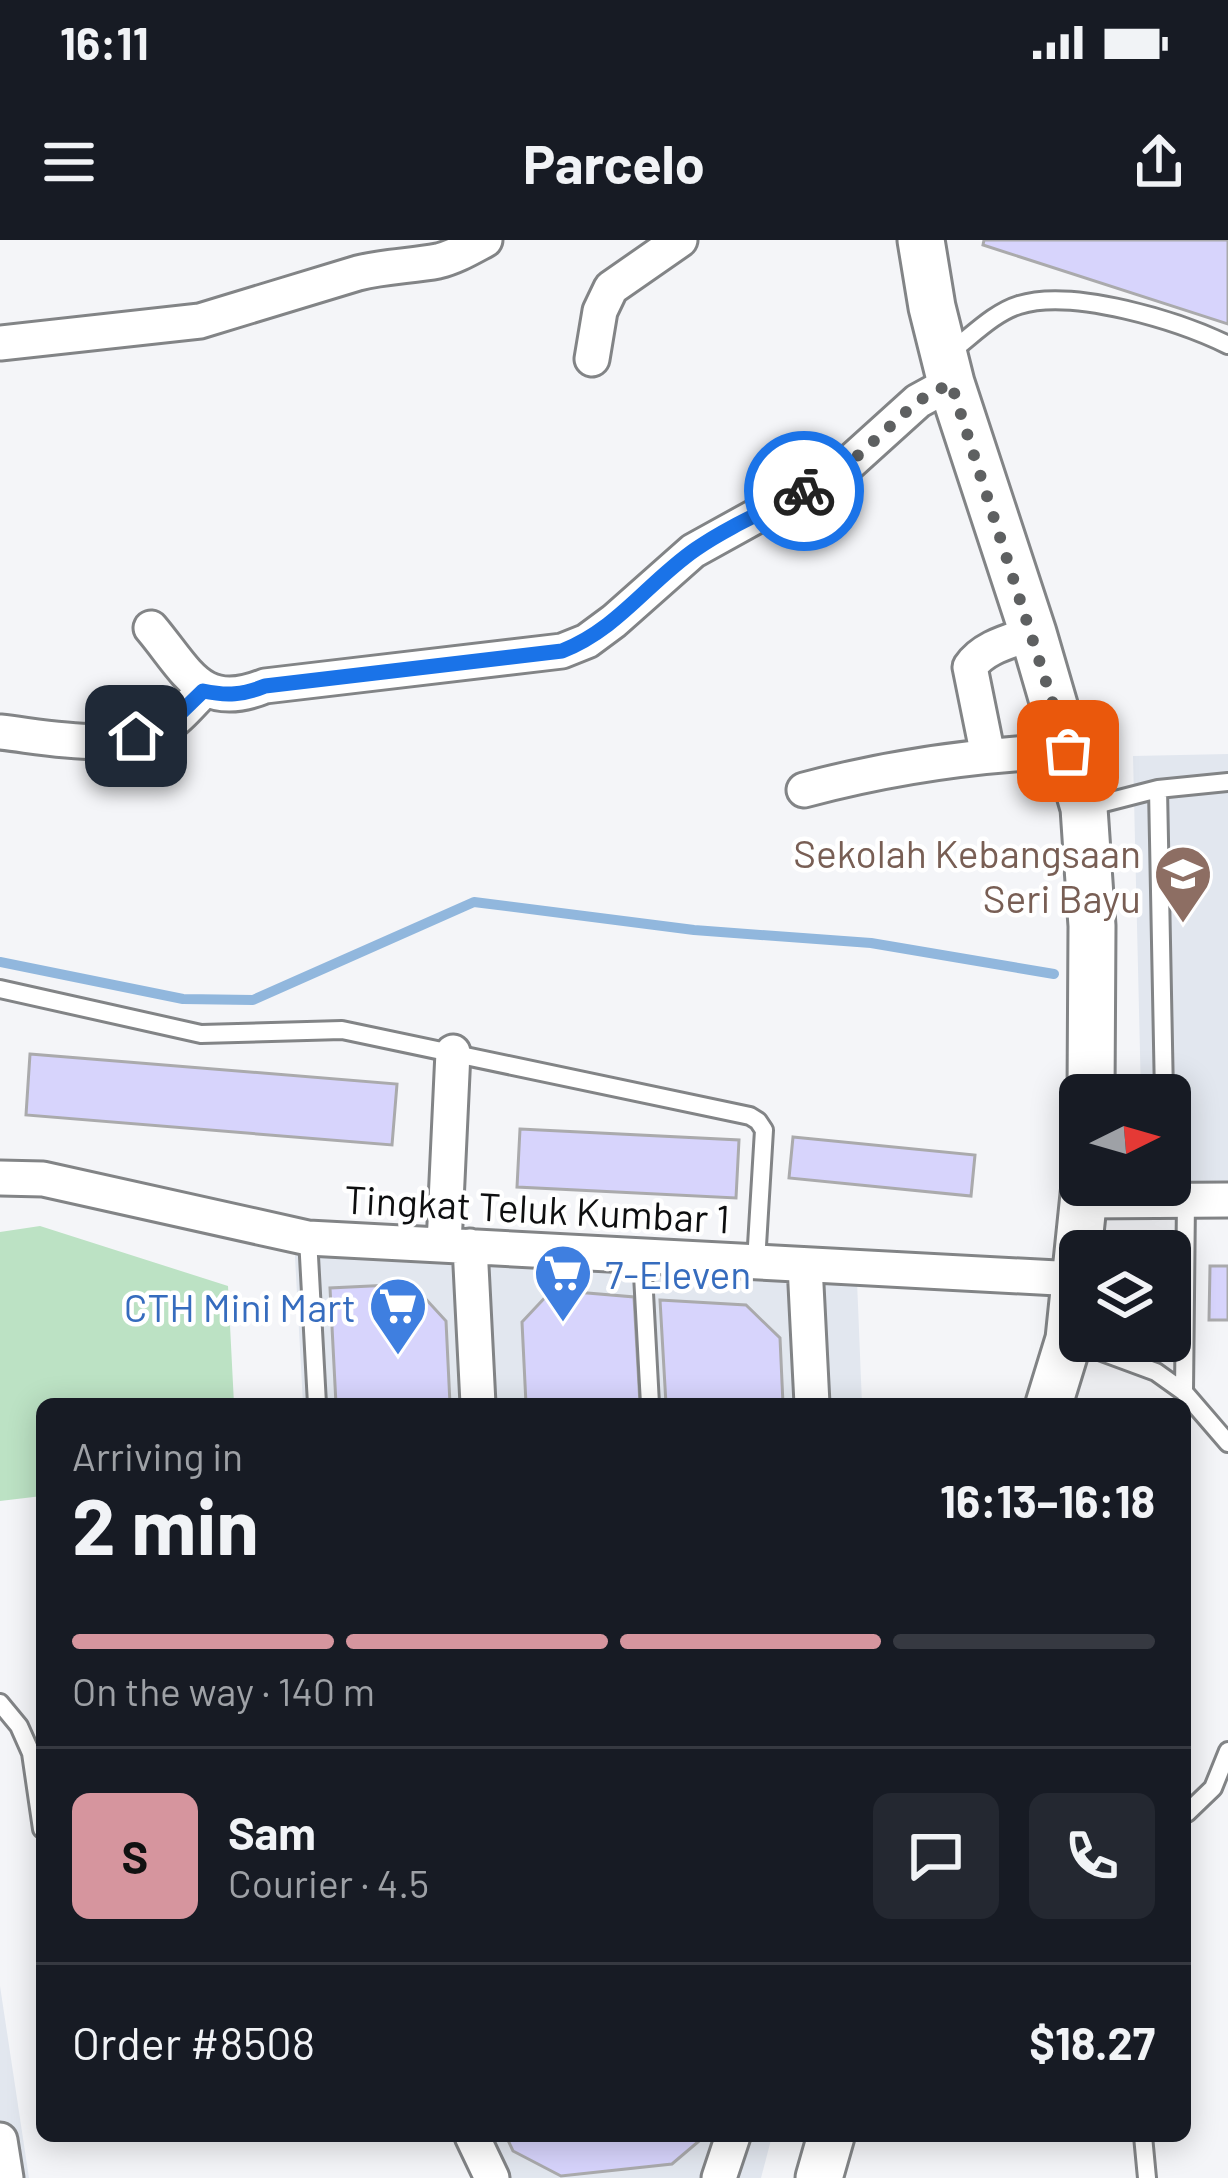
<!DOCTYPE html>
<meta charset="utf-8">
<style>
body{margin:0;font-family:Barlow,sans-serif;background:#242831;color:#f1f3f6;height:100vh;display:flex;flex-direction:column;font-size:45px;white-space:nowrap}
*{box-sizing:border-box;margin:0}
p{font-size:39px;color:#9ea1a6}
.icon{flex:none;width:66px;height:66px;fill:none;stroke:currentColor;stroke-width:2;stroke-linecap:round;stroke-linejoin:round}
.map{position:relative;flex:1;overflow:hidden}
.sheet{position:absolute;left:36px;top:1158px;width:1155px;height:744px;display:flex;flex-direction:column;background:#171b24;border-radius:18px;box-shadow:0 6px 30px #0003}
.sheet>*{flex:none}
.needle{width:78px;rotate:85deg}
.fabs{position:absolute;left:1059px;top:834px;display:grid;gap:24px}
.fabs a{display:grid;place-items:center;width:132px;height:132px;border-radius:18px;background:#171b24;box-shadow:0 6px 30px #0003;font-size:60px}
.pin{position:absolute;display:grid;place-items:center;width:102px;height:102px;color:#fff;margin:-51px;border-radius:24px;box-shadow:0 6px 18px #0006}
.courier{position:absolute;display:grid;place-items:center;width:120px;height:120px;margin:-60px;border:9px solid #1a73e8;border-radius:50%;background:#fff;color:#222;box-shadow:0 3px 15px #0007}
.headline em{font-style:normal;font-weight:700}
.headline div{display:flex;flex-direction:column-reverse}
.headline{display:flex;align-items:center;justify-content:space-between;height:204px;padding:0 36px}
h1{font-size:78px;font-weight:700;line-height:90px}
.bar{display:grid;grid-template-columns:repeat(4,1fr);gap:18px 12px;align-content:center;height:144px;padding:0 36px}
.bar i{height:15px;border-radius:9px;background:#363941}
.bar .on{background:#d6959e}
.bar p{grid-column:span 4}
.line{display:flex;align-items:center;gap:30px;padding:0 36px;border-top:3px solid #363941}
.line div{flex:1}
.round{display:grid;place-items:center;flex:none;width:126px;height:126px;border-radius:18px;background:#242831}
.status{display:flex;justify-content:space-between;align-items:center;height:84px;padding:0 60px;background:#171b24;direction:ltr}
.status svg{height:33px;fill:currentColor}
header{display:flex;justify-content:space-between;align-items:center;height:156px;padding:0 36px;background:#171b24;font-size:54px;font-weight:700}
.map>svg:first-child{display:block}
.built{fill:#e2e7ef}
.green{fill:#bce2c4}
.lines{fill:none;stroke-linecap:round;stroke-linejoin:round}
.stream{stroke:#91b7dd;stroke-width:10}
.building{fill:#d7d4fc;stroke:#aaaaac;stroke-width:3}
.lane-casing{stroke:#828486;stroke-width:22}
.street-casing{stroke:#828486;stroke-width:39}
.secondary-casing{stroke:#828486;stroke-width:51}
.lane{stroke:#fff;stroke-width:16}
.street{stroke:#fff;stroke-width:33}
.secondary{stroke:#fff;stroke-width:45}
.done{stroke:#5e6061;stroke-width:12;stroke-dasharray:0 21.6}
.route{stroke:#1a73e8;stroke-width:15}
.labels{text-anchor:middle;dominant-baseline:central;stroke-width:9;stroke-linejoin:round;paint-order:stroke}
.education-label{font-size:39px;fill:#785e54;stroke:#fff;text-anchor:end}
.street-label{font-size:39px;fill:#0e0f10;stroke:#fff}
.shop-label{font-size:39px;fill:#366cbe;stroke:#fff;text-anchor:start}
</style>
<div class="status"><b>16:11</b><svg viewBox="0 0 49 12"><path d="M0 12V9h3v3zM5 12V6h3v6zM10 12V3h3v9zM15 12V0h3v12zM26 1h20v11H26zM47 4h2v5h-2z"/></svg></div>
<header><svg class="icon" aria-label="menu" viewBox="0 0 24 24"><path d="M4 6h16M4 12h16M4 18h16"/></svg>Parcelo<svg class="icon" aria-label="share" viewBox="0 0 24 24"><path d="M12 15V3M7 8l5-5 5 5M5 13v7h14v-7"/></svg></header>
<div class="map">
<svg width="1228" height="1938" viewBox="0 0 1228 1938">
<rect width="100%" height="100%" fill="#f4f5f8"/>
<path class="built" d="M 1228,514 L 1228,954 L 1170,945 L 1170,855 L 1141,855 L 1133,516 Z
M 293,980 L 856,1016 L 862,1164 L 303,1164 Z
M 0,1746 L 29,1938 L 0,1938 Z
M 451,1896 L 772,1896 L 761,1938 L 472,1938 Z"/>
<path class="green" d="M 40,986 L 228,1046 L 234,1164 L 42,1164 L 42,1256 L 0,1261 L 0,992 Z"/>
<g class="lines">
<path class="stream" d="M 0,722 L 183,759 L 253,760 L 474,662 L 694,690 L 871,703 L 1054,734"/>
</g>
<path class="building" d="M 984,0 L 1228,0 L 1228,84 L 983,5 Z
M 30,814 L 397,844 L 392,905 L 26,875 Z
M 520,889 L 739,900 L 736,958 L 517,947 Z
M 793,897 L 975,915 L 971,956 L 789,938 Z
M 1210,1026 L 1228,1026 L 1228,1080 L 1209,1080 Z
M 412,1044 L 446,1081 L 450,1164 L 336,1164 L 330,1048 Z
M 552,1050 L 634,1057 L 640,1164 L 526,1164 L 522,1082 Z
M 660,1060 L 746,1065 L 780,1098 L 783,1164 L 666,1164 Z
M 506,1896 L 705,1896 L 672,1924 L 561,1936 L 513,1911 Z"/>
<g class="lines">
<g class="lane-casing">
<path id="lane" d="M 949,113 C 971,97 993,73 1019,65 C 1073,48 1179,81 1228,105
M 1158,549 L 1164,855
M 1088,567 L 1158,549 L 1228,542
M 0,749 L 201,794 L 342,790 L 750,876 L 758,881 L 764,890 L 756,1022
M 308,998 L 317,1164
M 642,1016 L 650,1164
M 1072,1101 L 1156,1132 L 1184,1152 L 1228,1203
M 1184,1152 L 1186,960
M 0,1463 L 19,1486 L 31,1513 L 42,1589
M 1187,1573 L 1213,1548 L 1228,1511
M 1143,1896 L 1147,1938"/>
</g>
<g class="street-casing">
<path id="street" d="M 0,103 L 200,81 L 358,33 C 385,26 412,26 438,21 C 455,17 470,8 485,0
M 592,119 L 600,71 L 611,48 L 680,0
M 151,388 C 188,432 201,472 265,446 L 562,411 L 587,401 L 614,381 L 693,311 L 845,227 L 918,161 L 951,143
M 0,492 C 53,498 120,514 169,484 C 181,476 193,461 203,451
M 988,516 L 970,427 C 983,407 1011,401 1033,393
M 804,550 C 890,527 979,514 1068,511
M 0,938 L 43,939 L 308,998 L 1076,1039
M 1084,961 L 1228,960
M 444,1005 L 453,812
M 470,1006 L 478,1164
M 805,1025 L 812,1164
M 472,1896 L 492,1938
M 0,1900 L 6,1938
M 719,1938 L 733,1896"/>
</g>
<g class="secondary-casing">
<path id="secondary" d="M 921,0 L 932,67 L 951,143 L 1033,393 L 1084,568 L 1092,686 L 1091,855
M 1049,1164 L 1069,1099 L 1085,945
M 819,1938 L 831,1896"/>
</g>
<use href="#lane" class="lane"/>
<use href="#street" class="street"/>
<use href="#secondary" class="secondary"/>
</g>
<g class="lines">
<path class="done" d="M 804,251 L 845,227 L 918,161 L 951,143 L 1068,511"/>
<path class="route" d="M 136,496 L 169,484 L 203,451 C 227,456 243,455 265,446 L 562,411 C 618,389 648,342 696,309 C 729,286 768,270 804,251"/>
</g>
<defs>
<g id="school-pin" transform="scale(3)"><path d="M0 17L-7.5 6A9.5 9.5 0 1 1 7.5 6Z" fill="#8d6e63" stroke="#fff"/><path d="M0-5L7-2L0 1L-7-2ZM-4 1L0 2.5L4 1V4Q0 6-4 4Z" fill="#fff"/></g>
<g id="supermarket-pin" transform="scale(3)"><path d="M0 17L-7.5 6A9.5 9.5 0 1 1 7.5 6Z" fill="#3f7fe0" stroke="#fff"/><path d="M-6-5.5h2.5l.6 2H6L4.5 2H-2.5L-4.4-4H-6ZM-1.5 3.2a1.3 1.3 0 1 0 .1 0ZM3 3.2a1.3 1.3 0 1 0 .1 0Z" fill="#fff"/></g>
</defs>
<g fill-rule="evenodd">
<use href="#school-pin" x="1183" y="634"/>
<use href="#supermarket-pin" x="563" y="1033"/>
<use href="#supermarket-pin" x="398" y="1066"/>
</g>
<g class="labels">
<g class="education-label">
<text x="1141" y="612">Sekolah Kebangsaan<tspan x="1141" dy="45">Seri Bayu</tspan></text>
</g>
<g class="street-label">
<text transform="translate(537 968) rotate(3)">Tingkat Teluk Kumbar 1</text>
</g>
<g class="shop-label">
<text x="605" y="1033">7-Eleven</text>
<text x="356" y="1066" text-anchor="end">CTH Mini Mart</text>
</g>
</g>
</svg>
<div class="fabs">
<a><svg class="needle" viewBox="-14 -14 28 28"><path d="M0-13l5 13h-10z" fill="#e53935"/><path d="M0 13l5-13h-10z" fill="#9ea1a6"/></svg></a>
<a><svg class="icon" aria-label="layers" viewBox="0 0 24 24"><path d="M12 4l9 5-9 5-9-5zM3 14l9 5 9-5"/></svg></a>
</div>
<div class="pin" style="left:1068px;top:511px;background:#ea580c"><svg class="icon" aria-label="bag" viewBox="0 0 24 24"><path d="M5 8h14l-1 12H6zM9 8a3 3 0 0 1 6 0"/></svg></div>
<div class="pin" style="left:136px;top:496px;background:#1f2937"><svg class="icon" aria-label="home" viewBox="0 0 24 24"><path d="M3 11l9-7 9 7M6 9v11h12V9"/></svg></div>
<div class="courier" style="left:804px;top:251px"><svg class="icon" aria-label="bike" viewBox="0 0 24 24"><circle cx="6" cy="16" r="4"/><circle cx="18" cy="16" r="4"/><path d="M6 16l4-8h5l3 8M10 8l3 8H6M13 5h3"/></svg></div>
<section class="sheet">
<div class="headline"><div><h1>2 min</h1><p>Arriving in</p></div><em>16:13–16:18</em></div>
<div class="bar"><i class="on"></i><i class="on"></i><i class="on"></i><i></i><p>On the way · 140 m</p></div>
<div class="line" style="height:216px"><b class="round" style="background:#d6959e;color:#111">S</b><div><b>Sam</b><p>Courier · 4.5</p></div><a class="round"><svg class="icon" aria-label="chat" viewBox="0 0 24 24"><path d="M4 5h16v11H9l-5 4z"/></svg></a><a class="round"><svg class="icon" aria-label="phone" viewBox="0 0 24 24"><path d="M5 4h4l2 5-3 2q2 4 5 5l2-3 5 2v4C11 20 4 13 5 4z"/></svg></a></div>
<div class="line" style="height:156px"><div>Order #8508</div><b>$18.27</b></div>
</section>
</div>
